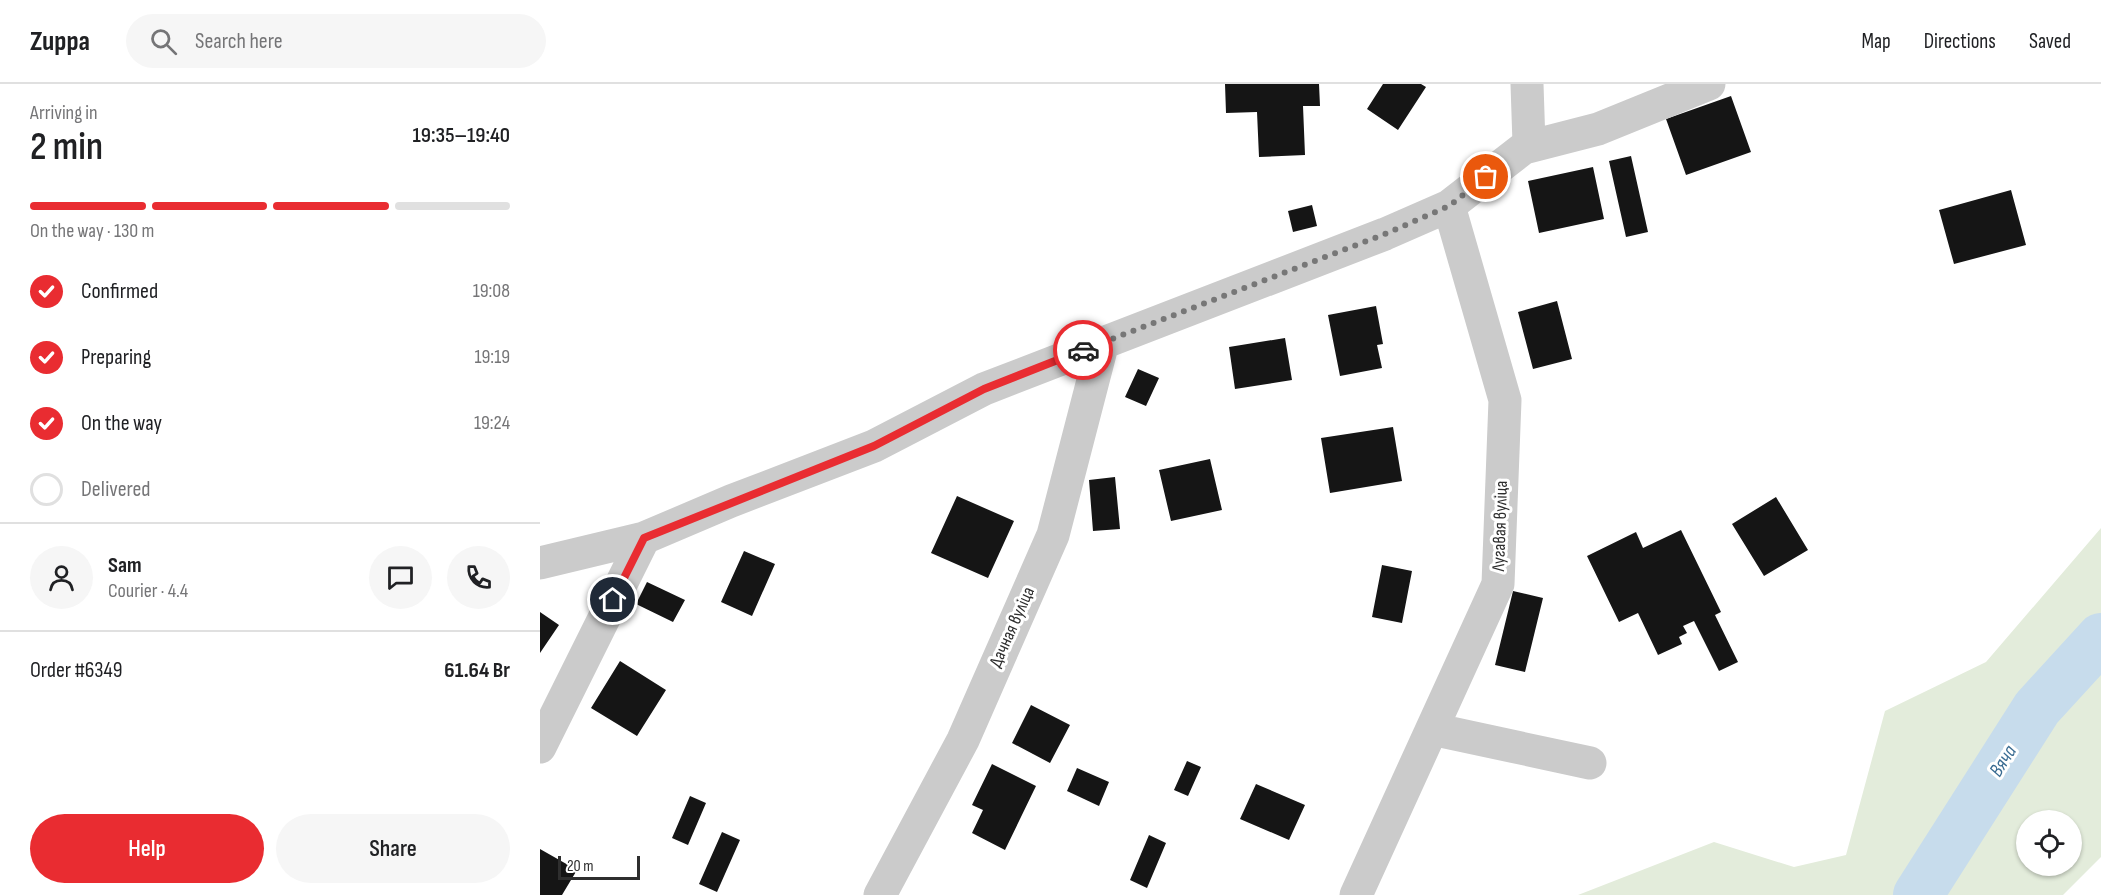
<!DOCTYPE html>
<meta charset="utf-8">
<style>
body{margin:0;font-family:"Sofia Sans Condensed",sans-serif;background:#f6f6f6;color:#202124;height:100vh;display:flex;flex-direction:column;font-size:22px;white-space:nowrap}
*{box-sizing:border-box;margin:0}
p{font-size:20px;color:#757577}
.icon{flex:none;width:33px;height:33px;fill:none;stroke:currentColor;stroke-width:2;stroke-linecap:round;stroke-linejoin:round}
.map{position:relative;flex:1;overflow:hidden}
.panel{display:flex;flex-direction:column;background:#fff;width:540px}
.panel>*{flex:none}
.controls{position:absolute;left:1476px;top:726px;display:grid;gap:12px}
.controls a{display:grid;place-items:center;width:66px;height:66px;border-radius:50%;background:#fff;box-shadow:0 2px 4px #0004;font-size:30px}
.scale{position:absolute;left:18px;bottom:15px;width:82px;box-sizing:border-box;padding-left:6px;border:3px solid #2e2e2e;border-top:0;font-size:16px;line-height:21px;white-space:nowrap;color:#2e2e2e;-webkit-text-stroke:4px #fff;paint-order:stroke}
.pin{position:absolute;display:grid;place-items:center;width:51px;height:51px;color:#fff;margin:-26px;border:3px solid #fff;border-radius:50%;box-shadow:0 2px 6px #0007}
.courier{position:absolute;display:grid;place-items:center;width:60px;height:60px;margin:-30px;border:4px solid #e92c31;border-radius:50%;background:#fff;color:#222;box-shadow:0 2px 8px #0007}
.head em{font-style:normal;font-weight:600}
.head div{display:flex;flex-direction:column-reverse}
.head{display:flex;align-items:center;justify-content:space-between;height:102px;padding:0 30px}
h1{font-size:39px;font-weight:600;line-height:45px}
.bar{display:grid;grid-template-columns:repeat(4,1fr);gap:9px 6px;align-content:center;height:72px;padding:0 30px}
.bar i{height:8px;border-radius:4px;background:#e0e0e0}
.bar .on{background:#e92c31}
.bar p{grid-column:span 4}
.line{display:flex;align-items:center;gap:15px;padding:0 30px;border-top:2px solid #e0e0e0}
.line div{flex:1}
.round{display:grid;place-items:center;flex:none;width:63px;height:63px;border-radius:32px;background:#f6f6f6}
ol{padding:0 30px;list-style:none}
li{display:flex;align-items:center;gap:18px;height:66px}
li p{margin-inline-start:auto}
li .icon{padding:6px;border-radius:50%;background:#e92c31;color:#fff;stroke-width:4}
li:last-child{color:#757577}
li i{width:33px;height:33px;border:3px solid #e0e0e0;border-radius:50%}
.cta{display:flex;gap:12px;margin-top:auto;padding:12px 30px}
.cta a{flex:1;height:69px;border-radius:36px;background:#e92c31;color:#fff;font-size:24px;font-weight:600;line-height:69px;text-align:center}
.cta a+a{background:#f6f6f6;color:#202124}
header{display:flex;align-items:center;gap:36px;box-sizing:border-box;height:84px;padding:0 30px;background:#fff;border-bottom:2px solid #e0e0e0}
header strong{font-size:28px}
nav{display:flex;gap:33px;margin-inline-start:auto;font-size:21px}
.search{width:420px;height:54px;background:#f6f6f6;display:flex;align-items:center;gap:15px;box-sizing:border-box;padding:0 21px;border-radius:33px;color:#757577;font-size:22px}
main{display:flex;flex:1;min-height:0}
.map>svg:first-child{display:block}
.green{fill:#e3ecdb;fill-rule:evenodd}
.lines{fill:none;stroke-linecap:round;stroke-linejoin:round}
.river{stroke:#c7dcec;stroke-width:50}
.building{fill:#151515}
.minor{stroke:#cbcbcb;stroke-width:33}
.done{stroke:#777;stroke-width:6;stroke-dasharray:0 10.8}
.route{stroke:#e92c31;stroke-width:8}
.labels{text-anchor:middle;dominant-baseline:central;stroke-width:6;stroke-linejoin:round;paint-order:stroke}
.street-label{font-size:18px;fill:#2e2e2e;stroke:#fff}
.water-label{font-size:20px;font-style:italic;fill:#3a6c92;stroke:#fff}
</style>
<header>
<strong>Zuppa</strong>
<div class="search"><svg class="icon" aria-label="search" viewBox="0 0 24 24"><circle cx="10" cy="10" r="6"/><path d="M15 15l6 6"/></svg>Search here</div>
<nav><a>Map</a><a>Directions</a><a>Saved</a></nav>
</header>
<main>
<section class="panel">
<div class="head"><div><h1>2 min</h1><p>Arriving in</p></div><em>19:35–19:40</em></div>
<div class="bar"><i class="on"></i><i class="on"></i><i class="on"></i><i></i><p>On the way · 130 m</p></div>
<ol>
<li><svg class="icon" aria-label="check" viewBox="0 0 24 24"><path d="M5 12l5 5 9-10"/></svg>Confirmed<p>19:08</p></li>
<li><svg class="icon" aria-label="check" viewBox="0 0 24 24"><path d="M5 12l5 5 9-10"/></svg>Preparing<p>19:19</p></li>
<li><svg class="icon" aria-label="check" viewBox="0 0 24 24"><path d="M5 12l5 5 9-10"/></svg>On the way<p>19:24</p></li>
<li><i></i>Delivered</li>
</ol>
<div class="line" style="height:108px"><a class="round"><svg class="icon" aria-label="person" viewBox="0 0 24 24"><circle cx="12" cy="8" r="4"/><path d="M4 21q1-7 8-7t8 7"/></svg></a><div><b>Sam</b><p>Courier · 4.4</p></div><a class="round"><svg class="icon" aria-label="chat" viewBox="0 0 24 24"><path d="M4 5h16v11H9l-5 4z"/></svg></a><a class="round"><svg class="icon" aria-label="phone" viewBox="0 0 24 24"><path d="M5 4h4l2 5-3 2q2 4 5 5l2-3 5 2v4C11 20 4 13 5 4z"/></svg></a></div>
<div class="line" style="height:78px"><div>Order #6349</div><b>61.64 Br</b></div>
<div class="cta"><a>Help</a><a>Share</a></div>
</section>
<div class="map">
<svg width="1561" height="811" viewBox="0 0 1561 811">
<rect width="100%" height="100%" fill="#fff"/>
<path class="green" d="M 1561,444 L 1561,773 L 1523,811 L 1038,811 L 1174,758 L 1254,783 L 1306,771 L 1345,627 L 1446,578 ZM 1486,736 L 1532,736 L 1532,782 L 1486,782 Z"/>
<g class="lines">
<path class="river" d="M 1378,811 L 1497,624 L 1561,554"/>
</g>
<path class="building" d="M 685,0 L 779,0 L 780,22 L 763,22 L 765,71 L 719,73 L 717,28 L 686,29 Z
M 843,0 L 881,0 L 886,3 L 858,46 L 827,25 Z
M 1191,12 L 1211,68 L 1146,91 L 1126,35 Z
M 1091,72 L 1108,148 L 1086,153 L 1069,77 Z
M 1053,83 L 1064,135 L 999,149 L 988,97 Z
M 1471,106 L 1486,161 L 1414,180 L 1399,126 Z
M 772,121 L 777,142 L 753,148 L 748,127 Z
M 1017,217 L 1032,275 L 993,285 L 978,228 Z
M 836,222 L 843,260 L 837,261 L 842,284 L 800,292 L 788,231 Z
M 745,254 L 752,296 L 695,305 L 689,263 Z
M 598,285 L 619,294 L 606,322 L 585,313 Z
M 853,343 L 862,397 L 790,409 L 781,354 Z
M 670,375 L 682,426 L 631,437 L 619,386 Z
M 575,393 L 580,445 L 553,447 L 549,396 Z
M 417,412 L 474,437 L 448,494 L 391,469 Z
M 1236,413 L 1268,466 L 1224,492 L 1192,440 Z
M 1141,446 L 1181,528 L 1175,531 L 1198,578 L 1179,587 L 1154,537 L 1143,542 L 1147,549 L 1139,553 L 1142,560 L 1118,571 L 1098,529 L 1079,538 L 1047,472 L 1096,448 L 1103,464 Z
M 204,467 L 235,480 L 212,532 L 181,518 Z
M 842,481 L 872,487 L 862,539 L 832,533 Z
M 107,498 L 145,516 L 133,538 L 96,520 Z
M 973,507 L 1003,514 L 985,588 L 955,581 Z
M 0,528 L 19,541 L 0,569 Z
M 80,577 L 126,606 L 97,652 L 51,624 Z
M 491,621 L 530,641 L 510,679 L 472,659 Z
M 647,677 L 661,683 L 648,712 L 634,706 Z
M 452,680 L 496,702 L 465,766 L 432,749 L 443,726 L 432,721 Z
M 537,684 L 569,698 L 559,722 L 527,707 Z
M 716,700 L 765,721 L 749,756 L 700,735 Z
M 150,712 L 166,719 L 148,761 L 132,754 Z
M 182,748 L 200,756 L 177,808 L 159,800 Z
M 609,751 L 626,759 L 607,804 L 590,796 Z
M 0,765 L 37,786 L 22,811 L 0,811 Z"/>
<g class="lines">
<path class="minor" d="M 984,64 L 1058,45 L 1169,0
M 0,479 L 104,454 L 191,417 L 334,362 L 444,305 L 845,150 L 909,122 L 989,60 L 987,0
M 892,645 L 1050,679
M 0,663 L 104,454
M 340,811 L 423,656 L 513,451 L 563,258
M 816,811 L 958,500 L 965,316 L 909,122"/>
</g>
<g class="lines">
<path class="done" d="M 543,266 L 845,150 L 909,122 L 946,93"/>
<path class="route" d="M 73,516 L 104,454 L 334,362 L 444,305 L 543,266"/>
</g>
<g class="labels">
<g class="street-label">
<text transform="translate(960 442) rotate(-88)">Лугавая вуліца</text>
<text transform="translate(472 543) rotate(-66)">Дачная вуліца</text>
</g>
<g class="water-label">
<text transform="translate(1463 677) rotate(-58)">Вяча</text>
</g>
</g>
</svg>
<div class="controls">
<a><svg class="icon" aria-label="locate" viewBox="0 0 24 24"><circle cx="12" cy="12" r="6"/><path d="M12 2v4M12 18v4M2 12h4M18 12h4"/></svg></a>
</div>
<div class="scale">20 m</div>
<div class="pin" style="left:946px;top:93px;background:#ea580c"><svg class="icon" aria-label="bag" viewBox="0 0 24 24"><path d="M5 8h14l-1 12H6zM9 8a3 3 0 0 1 6 0"/></svg></div>
<div class="pin" style="left:73px;top:516px;background:#1f2937"><svg class="icon" aria-label="home" viewBox="0 0 24 24"><path d="M3 11l9-7 9 7M6 9v11h12V9"/></svg></div>
<div class="courier" style="left:543px;top:266px"><svg class="icon" aria-label="car" viewBox="0 0 24 24"><path d="M5 17H2v-5l4-1 3-4h7l3 4 3 1v5h-3M9 17h6M6 11h13"/><circle cx="7" cy="17" r="2"/><circle cx="17" cy="17" r="2"/></svg></div>
</div>
</main>
